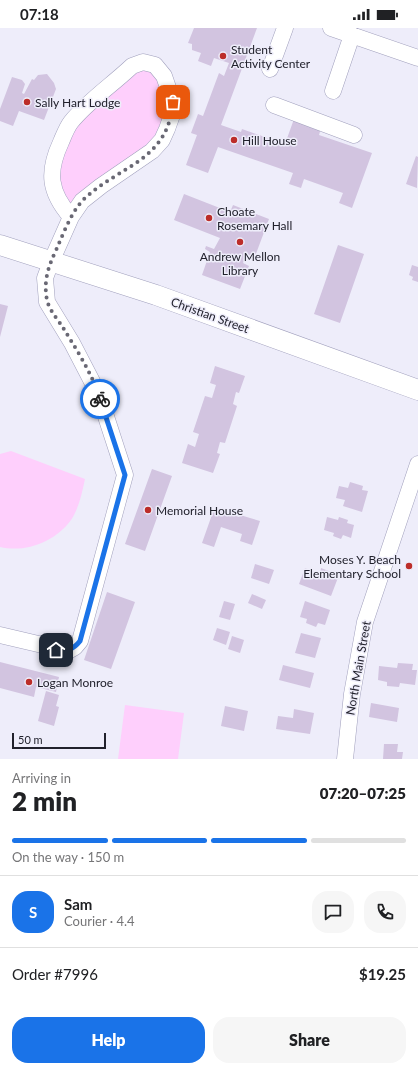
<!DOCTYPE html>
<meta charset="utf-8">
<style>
body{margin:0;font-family:Lato,sans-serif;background:#f6f6f6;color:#202124;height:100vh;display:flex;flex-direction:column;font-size:15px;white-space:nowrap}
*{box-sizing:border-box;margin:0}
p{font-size:13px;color:#757577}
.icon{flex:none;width:22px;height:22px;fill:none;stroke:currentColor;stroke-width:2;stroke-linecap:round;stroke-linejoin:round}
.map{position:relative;height:731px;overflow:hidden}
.side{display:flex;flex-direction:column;background:#fff;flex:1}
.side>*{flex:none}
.scale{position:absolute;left:12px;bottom:10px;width:94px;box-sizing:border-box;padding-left:4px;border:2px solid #21212c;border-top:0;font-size:11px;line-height:14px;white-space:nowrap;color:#21212c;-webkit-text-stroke:3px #eeedfa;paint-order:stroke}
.pin{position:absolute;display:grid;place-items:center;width:34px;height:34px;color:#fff;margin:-17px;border-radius:8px;box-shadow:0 2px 6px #0006}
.courier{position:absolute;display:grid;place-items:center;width:40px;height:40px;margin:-20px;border:3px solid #1a73e8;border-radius:50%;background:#fff;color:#222;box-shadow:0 1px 5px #0007}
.summary em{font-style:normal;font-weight:800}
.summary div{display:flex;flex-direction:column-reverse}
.summary{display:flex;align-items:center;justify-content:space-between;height:68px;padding:0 12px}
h1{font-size:26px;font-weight:800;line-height:30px}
.bar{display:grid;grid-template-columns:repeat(4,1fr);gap:6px 4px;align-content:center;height:48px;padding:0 12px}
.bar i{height:5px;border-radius:3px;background:#e0e0e0}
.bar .selected{background:#1a73e8}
.bar p{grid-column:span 4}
.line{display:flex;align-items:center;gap:10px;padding:0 12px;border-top:1px solid #e0e0e0}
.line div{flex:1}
.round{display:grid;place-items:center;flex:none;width:42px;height:42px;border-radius:16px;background:#f6f6f6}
.cta{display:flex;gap:8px;margin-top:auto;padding:8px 12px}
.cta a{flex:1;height:46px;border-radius:16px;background:#1a73e8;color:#fff;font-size:16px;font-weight:800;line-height:46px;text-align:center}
.cta a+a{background:#f6f6f6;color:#202124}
.status{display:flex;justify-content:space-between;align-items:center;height:28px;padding:0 20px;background:#fff;direction:ltr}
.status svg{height:11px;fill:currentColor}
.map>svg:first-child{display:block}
.green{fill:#fecffc}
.building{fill:#d2c4e0}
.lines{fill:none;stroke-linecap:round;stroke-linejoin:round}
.minor-casing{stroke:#a1a0bd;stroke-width:17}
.major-casing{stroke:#a1a0bd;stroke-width:21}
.minor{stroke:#fff;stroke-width:16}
.major{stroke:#fff;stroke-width:20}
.done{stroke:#696874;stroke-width:4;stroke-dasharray:0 7.2}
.route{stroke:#1a73e8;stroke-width:5}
.poi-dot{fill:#bc2d29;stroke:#eeedfa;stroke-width:1.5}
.labels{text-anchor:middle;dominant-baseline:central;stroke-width:3;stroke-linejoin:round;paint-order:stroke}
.poi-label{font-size:12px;fill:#21212c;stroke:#eeedfa;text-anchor:start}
.street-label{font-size:12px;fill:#21212c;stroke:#eeedfa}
</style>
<div class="status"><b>07:18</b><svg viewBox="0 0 49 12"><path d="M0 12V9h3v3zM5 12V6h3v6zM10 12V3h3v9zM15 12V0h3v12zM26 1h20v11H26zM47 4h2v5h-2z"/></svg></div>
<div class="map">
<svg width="418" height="731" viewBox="0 0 418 731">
<rect width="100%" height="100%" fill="#eeedfa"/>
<path class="green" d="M 143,34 L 167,56 L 172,87 L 144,129 L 68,185 L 51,147 L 70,95 Z
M 11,423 L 85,451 C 82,465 79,480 71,492 C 55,514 26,525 0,519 L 0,426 Z
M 125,677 L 184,685 L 178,731 L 118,731 Z"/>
<path class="building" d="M 194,0 L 257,0 L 221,97 L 241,104 L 242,101 L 285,116 L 294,91 L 321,100 L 319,107 L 372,125 L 352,180 L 339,175 L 343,165 L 304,151 L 301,160 L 289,156 L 293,145 L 218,119 L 208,145 L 186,137 L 197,107 L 191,105 L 198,86 L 203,88 L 219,45 L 224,48 L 229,35 L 214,30 L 211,38 L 198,33 L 201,25 L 192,22 L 192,16 L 188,15 Z
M 47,46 L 54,55 L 56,61 L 44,92 L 19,83 L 13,98 L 0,93 L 0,81 L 12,49 L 22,52 L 25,56 L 22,65 L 24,66 L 32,51 L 34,52 L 38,47 Z
M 416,128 L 418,129 L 417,160 L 406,156 Z
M 184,166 L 230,184 L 233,177 L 269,191 L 254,231 L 246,229 L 243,235 L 249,238 L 240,261 L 202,247 L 210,224 L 205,221 L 206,218 L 214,221 L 220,210 L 174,192 Z
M 338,217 L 364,226 L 340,295 L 314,286 Z
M 412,237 L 418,239 L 418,254 L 412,252 L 413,249 L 409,247 Z
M 0,276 L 8,278 L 0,309 Z
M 215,338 L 245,348 L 239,365 L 236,364 L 233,376 L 237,378 L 225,415 L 220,414 L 217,425 L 220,426 L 213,445 L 182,435 L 188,416 L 195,419 L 199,406 L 193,404 L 205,368 L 212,370 L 216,357 L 210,355 Z
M 152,441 L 172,448 L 145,523 L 125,516 Z
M 350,454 L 363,458 L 362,462 L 368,463 L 362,484 L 343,478 L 345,472 L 336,470 L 339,458 L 348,460 Z
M 214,481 L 239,489 L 240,487 L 260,493 L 252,517 L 240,513 L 242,506 L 221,499 L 214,519 L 202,515 Z
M 327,489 L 338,492 L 339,489 L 348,492 L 347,495 L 354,497 L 351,510 L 343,507 L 341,511 L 333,508 L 334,505 L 324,502 Z
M 255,536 L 274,542 L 269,556 L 251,550 Z
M 305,540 L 320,546 L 321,540 L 339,547 L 331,568 L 299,556 Z
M 107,564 L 135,574 L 111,641 L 84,632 Z
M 252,566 L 266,572 L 262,581 L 248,575 Z
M 224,573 L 235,576 L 230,592 L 219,589 Z
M 305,573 L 330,582 L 325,597 L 318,595 L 316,599 L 306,595 L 307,591 L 300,589 Z
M 217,600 L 230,604 L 226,617 L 213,612 Z
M 301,605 L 321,610 L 315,630 L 295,625 Z
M 232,608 L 244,612 L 240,625 L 228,621 Z
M 0,634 L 59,649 L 56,664 L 36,659 L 34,669 L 0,660 Z
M 398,635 L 413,636 L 412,642 L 417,642 L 415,657 L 400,655 L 399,659 L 387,658 L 387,654 L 378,652 L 379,638 L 397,640 Z
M 283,637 L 314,645 L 310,660 L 279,652 Z
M 46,663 L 59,667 L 56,678 L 59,679 L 54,698 L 38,693 Z
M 371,675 L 399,680 L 397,694 L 369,689 Z
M 225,678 L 248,683 L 244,703 L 221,698 Z
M 294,681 L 314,685 L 310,706 L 276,701 L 278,688 L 293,690 Z
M 384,716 L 398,716 L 397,724 L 403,724 L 402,731 L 383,731 Z"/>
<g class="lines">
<g class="minor-casing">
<path id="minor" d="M 331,0 L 418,30
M 270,41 L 285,0
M 333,63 L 352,7
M 274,77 L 354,107
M 0,607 L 68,623 L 75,619 L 80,613 L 125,447 L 99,367 L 72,315 L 47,274 L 45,250 L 51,234 L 71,189 L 82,173 L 101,158 L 152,123 L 162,112 L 167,101 L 172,87 L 173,74 L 164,48 L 155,37 L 143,34 L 132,38 C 112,57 88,73 71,94 C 67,99 64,107 61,114 C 47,144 49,164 71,189
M 345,731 L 352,666 L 365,594 L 418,436"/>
</g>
<g class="major-casing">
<path id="major" d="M 0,217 L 156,267 L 418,362"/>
</g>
<use href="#minor" class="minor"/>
<use href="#major" class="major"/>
</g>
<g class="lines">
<path class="done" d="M 100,371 C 92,345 76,321 62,298 C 57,291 49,281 47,272 C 43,252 49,237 57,220 C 64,204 71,185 83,172 C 119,137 168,134 173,74"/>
<path class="route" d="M 56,622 C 67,623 73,622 80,613 L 125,447 L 100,371"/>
</g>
<g class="poi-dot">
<circle cx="223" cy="28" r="4"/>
<circle cx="27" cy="74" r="4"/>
<circle cx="234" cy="112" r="4"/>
<circle cx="209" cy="190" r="4"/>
<circle cx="240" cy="214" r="4"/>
<circle cx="148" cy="482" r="4"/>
<circle cx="409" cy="538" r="4"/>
<circle cx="29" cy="654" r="4"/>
</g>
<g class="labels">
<g class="poi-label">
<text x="231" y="21">Student<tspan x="231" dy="14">Activity Center</tspan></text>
<text x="35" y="74">Sally Hart Lodge</text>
<text x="242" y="112">Hill House</text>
<text x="217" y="183">Choate<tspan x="217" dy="14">Rosemary Hall</tspan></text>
<text x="240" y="228" text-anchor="middle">Andrew Mellon<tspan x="240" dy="14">Library</tspan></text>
<text x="156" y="482">Memorial House</text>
<text x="401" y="531" text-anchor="end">Moses Y. Beach<tspan x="401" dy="14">Elementary School</tspan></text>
<text x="37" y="654">Logan Monroe</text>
</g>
<g class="street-label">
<text transform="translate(210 287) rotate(20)">Christian Street</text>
<text transform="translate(358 640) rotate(-80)">North Main Street</text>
</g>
</g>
</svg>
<div class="scale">50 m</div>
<div class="pin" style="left:173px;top:74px;background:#ea580c"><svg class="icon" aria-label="bag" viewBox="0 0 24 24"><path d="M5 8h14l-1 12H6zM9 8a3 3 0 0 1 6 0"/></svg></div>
<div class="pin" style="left:56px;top:622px;background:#1f2937"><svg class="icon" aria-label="home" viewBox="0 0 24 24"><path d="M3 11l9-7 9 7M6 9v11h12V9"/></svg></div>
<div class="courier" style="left:100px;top:371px"><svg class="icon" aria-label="bike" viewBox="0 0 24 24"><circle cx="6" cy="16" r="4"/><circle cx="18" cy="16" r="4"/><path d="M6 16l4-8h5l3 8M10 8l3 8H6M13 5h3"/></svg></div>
</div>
<section class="side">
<div class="summary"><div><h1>2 min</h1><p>Arriving in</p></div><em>07:20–07:25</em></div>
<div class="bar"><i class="selected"></i><i class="selected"></i><i class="selected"></i><i></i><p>On the way · 150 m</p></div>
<div class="line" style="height:72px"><b class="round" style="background:#1a73e8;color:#fff">S</b><div><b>Sam</b><p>Courier · 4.4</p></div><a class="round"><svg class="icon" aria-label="chat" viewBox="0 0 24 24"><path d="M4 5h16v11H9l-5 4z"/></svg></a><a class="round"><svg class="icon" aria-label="phone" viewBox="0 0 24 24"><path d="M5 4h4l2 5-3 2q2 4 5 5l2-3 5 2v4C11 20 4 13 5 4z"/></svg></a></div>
<div class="line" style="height:52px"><div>Order #7996</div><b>$19.25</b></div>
<div class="cta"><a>Help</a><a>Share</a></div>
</section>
